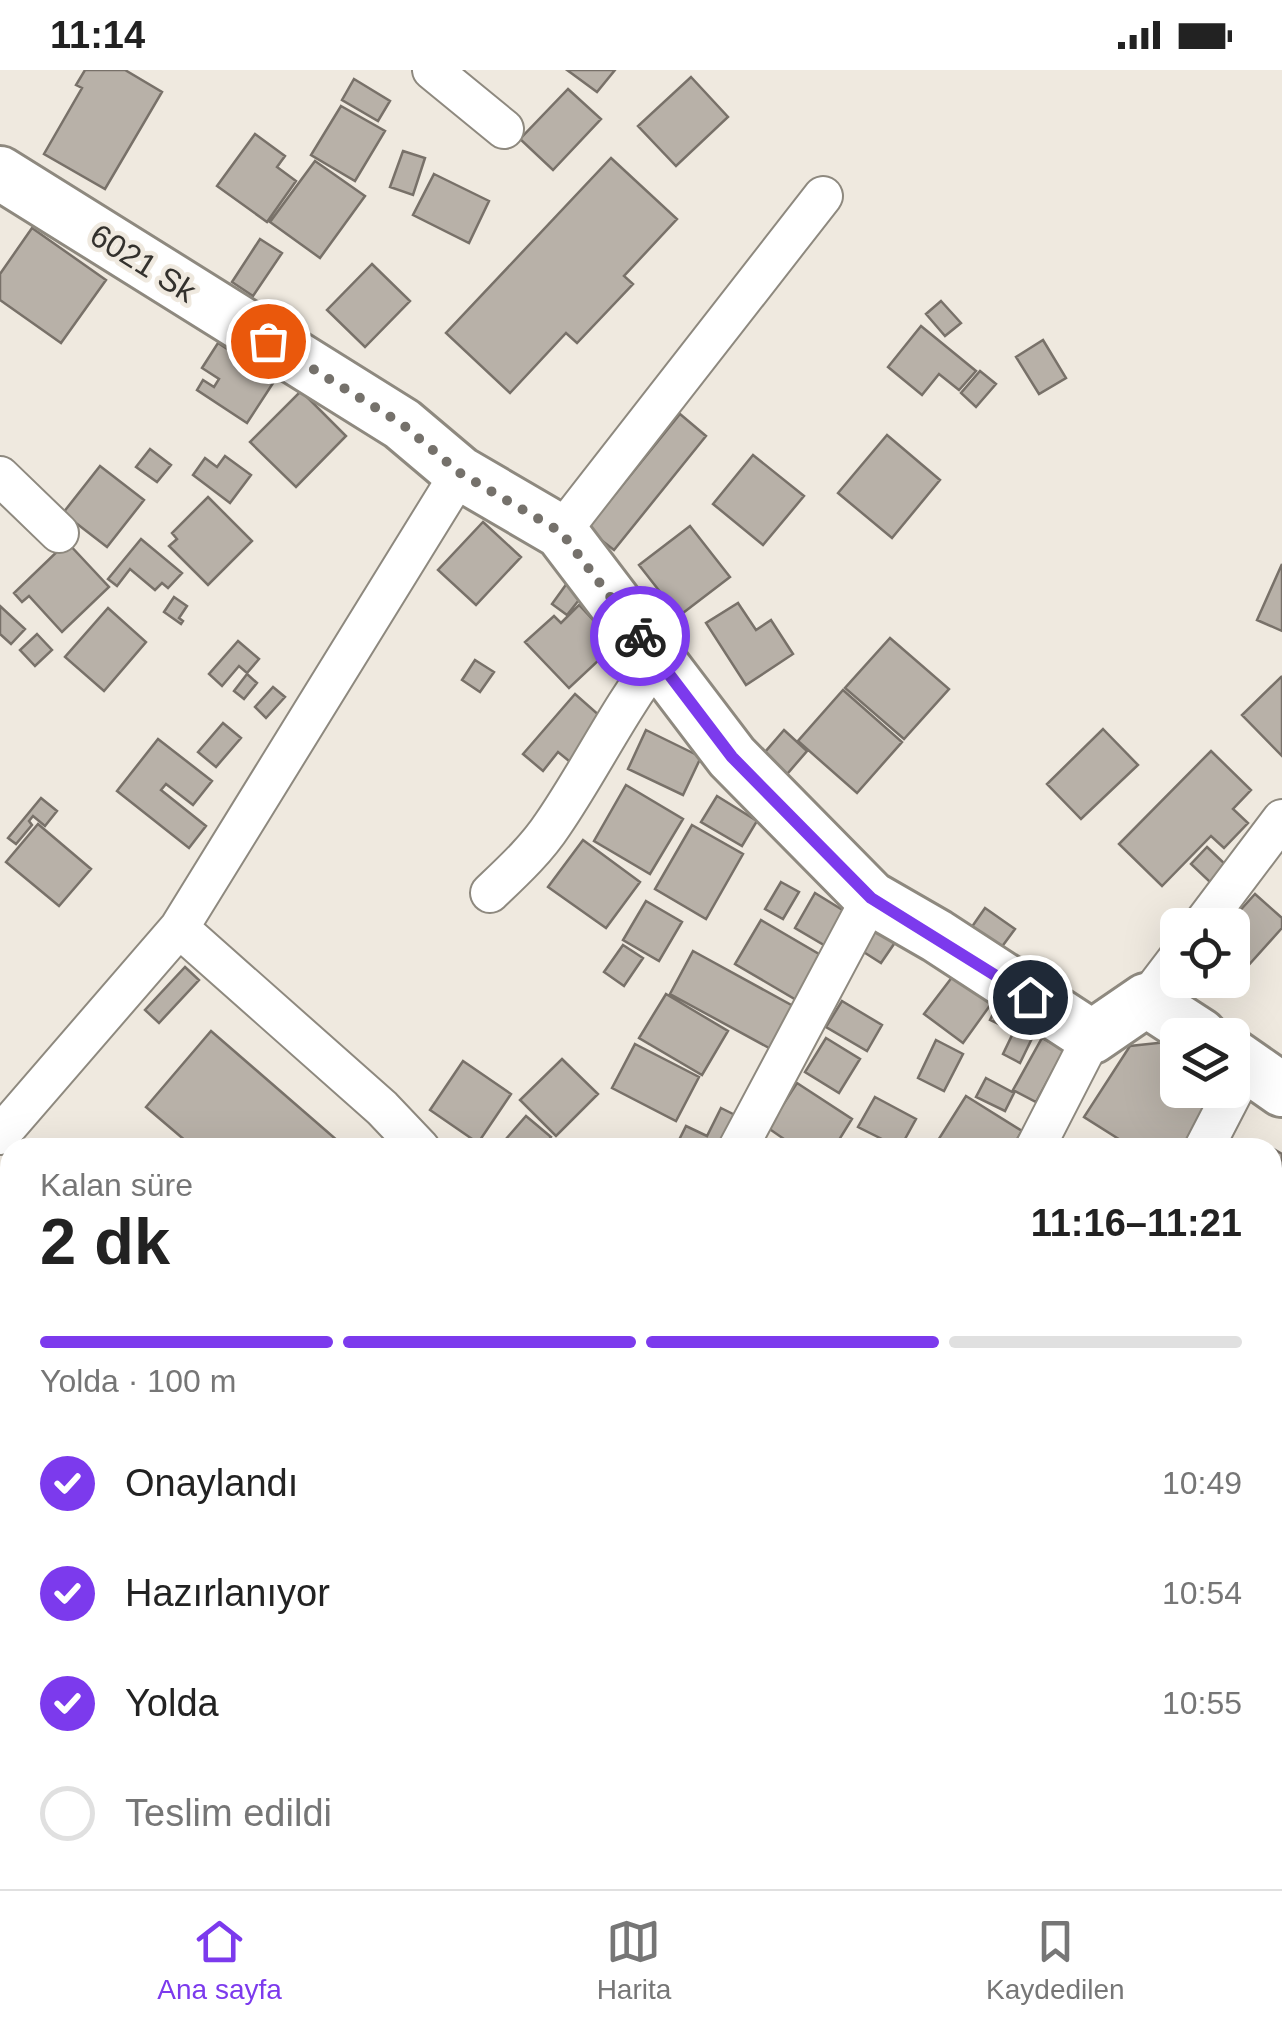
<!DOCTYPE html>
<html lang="tr">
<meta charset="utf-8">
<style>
body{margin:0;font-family:Helvetica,sans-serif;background:#f2f2f2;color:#222;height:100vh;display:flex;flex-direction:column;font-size:38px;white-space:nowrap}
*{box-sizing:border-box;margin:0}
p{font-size:32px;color:#767676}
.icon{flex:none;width:55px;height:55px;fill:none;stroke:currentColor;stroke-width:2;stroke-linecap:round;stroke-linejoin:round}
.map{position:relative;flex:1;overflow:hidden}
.drawer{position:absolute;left:0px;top:1068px;width:1282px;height:752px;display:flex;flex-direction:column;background:#fff;border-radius:30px 30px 0 0;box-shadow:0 10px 40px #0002}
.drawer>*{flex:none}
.controls{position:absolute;left:1160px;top:838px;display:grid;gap:20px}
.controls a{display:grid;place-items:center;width:90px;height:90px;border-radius:15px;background:#fff;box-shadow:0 10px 40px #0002;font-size:50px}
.pin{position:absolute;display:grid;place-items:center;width:85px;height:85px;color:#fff;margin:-42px;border:5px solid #fff;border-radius:50%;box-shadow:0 2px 10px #0007}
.courier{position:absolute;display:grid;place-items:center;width:100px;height:100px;margin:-50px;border:8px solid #7c3aed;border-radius:50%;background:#fff;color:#222;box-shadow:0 2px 12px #0007}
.head em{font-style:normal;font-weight:600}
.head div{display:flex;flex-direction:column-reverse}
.head{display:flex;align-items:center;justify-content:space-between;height:170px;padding:0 40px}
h1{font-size:65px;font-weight:600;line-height:75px}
.bar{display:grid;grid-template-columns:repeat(4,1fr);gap:15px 10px;align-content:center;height:120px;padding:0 40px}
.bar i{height:12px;border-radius:8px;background:#e0e0e0}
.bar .active{background:#7c3aed}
.bar p{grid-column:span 4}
ol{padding:0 40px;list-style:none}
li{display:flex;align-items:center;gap:30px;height:110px}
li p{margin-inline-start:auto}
li .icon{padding:10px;border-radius:50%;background:#7c3aed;color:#fff;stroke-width:4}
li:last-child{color:#767676}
li i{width:55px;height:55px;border:5px solid #e0e0e0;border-radius:50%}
.status{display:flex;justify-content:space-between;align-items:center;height:70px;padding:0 50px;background:#fff;direction:ltr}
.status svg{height:28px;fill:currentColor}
.menu{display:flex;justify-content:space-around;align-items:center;height:140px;border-top:2px solid #e0e0e0;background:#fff;font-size:28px;color:#767676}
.menu a{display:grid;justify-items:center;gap:5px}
.menu .active{color:#7c3aed}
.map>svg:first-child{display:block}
.building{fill:#b8b1a8;stroke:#787169;stroke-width:2.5}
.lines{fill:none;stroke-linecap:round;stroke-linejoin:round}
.street-casing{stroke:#8e897f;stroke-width:42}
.secondary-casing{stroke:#8e897f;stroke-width:58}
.street{stroke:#fff;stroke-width:38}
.secondary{stroke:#fff;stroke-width:52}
.done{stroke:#75716b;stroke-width:10;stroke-dasharray:0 18}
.route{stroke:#7c3aed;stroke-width:12}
.labels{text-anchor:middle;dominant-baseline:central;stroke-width:9;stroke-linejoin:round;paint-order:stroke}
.street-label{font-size:32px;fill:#33312d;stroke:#efe9df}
</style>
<div class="status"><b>11:14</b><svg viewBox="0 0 49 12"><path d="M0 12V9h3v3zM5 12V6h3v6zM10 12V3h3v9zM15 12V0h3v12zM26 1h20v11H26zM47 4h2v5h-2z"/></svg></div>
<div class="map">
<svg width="1282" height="1819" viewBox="0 0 1282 1819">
<rect width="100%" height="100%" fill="#efe9df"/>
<path class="building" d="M 85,0 L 125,0 L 162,22 L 105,119 L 44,84 L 82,18 L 76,15 Z
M 567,0 L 615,0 L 597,22 Z
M 691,7 L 728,47 L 676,96 L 638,56 Z
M 354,9 L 390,31 L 378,51 L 342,30 Z
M 568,19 L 601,49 L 553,100 L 520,69 Z
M 341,36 L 385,61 L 355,111 L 311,85 Z
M 255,64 L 285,86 L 277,97 L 296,111 L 267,152 L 217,116 Z
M 403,81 L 425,88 L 413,125 L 390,117 Z
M 611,88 L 677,149 L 624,206 L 633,214 L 577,273 L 566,263 L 510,323 L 446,263 Z
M 315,91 L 365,126 L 320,188 L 270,152 Z
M 434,104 L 489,131 L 469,173 L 413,145 Z
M 32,158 L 106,210 L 61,273 L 0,230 L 0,204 Z
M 260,169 L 282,183 L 253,226 L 232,212 Z
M 372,194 L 410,231 L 365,277 L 327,240 Z
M 941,231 L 961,253 L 945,266 L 926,244 Z
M 921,256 L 976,301 L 959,320 L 939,304 L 922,325 L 888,297 Z
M 1043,270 L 1066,308 L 1039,324 L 1016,287 Z
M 218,273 L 275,310 L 247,353 L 197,320 L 203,310 L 214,317 L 219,309 L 202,298 Z
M 980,301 L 996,314 L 976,337 L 961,323 Z
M 301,321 L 346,366 L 296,417 L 250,372 Z
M 680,344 L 706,366 L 614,480 L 587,459 Z
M 887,365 L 940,410 L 892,468 L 838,423 Z
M 150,379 L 171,395 L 157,412 L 136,397 Z
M 753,385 L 804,426 L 763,475 L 713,434 Z
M 225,386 L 251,405 L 230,433 L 193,405 L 205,388 L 217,397 Z
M 100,396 L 144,430 L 107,477 L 63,443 Z
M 208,427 L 252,471 L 208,515 L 169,476 L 177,469 L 172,463 Z
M 483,452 L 521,487 L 476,535 L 438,500 Z
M 690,456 L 730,507 L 679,546 L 639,495 Z
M 141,469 L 182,503 L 168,518 L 162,513 L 155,520 L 130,499 L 117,516 L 108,509 Z
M 67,472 L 109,517 L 62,562 L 29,526 L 22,532 L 14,523 Z
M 1282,494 L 1282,561 L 1257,550 Z
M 570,509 L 586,521 L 567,545 L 552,534 Z
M 174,527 L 187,536 L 179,548 L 183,551 L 181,554 L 164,542 Z
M 738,533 L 756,560 L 771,550 L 793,584 L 746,615 L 706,553 Z
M 579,535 L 616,574 L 569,618 L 525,572 L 554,546 L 561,553 Z
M 0,536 L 25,559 L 11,574 L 0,564 Z
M 108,538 L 146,572 L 104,621 L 65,587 Z
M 37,564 L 52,580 L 35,596 L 20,580 Z
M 890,568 L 949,619 L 904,669 L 845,618 Z
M 238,571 L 259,589 L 247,603 L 239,596 L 222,616 L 209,604 Z
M 475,590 L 494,602 L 480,622 L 462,610 Z
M 247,604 L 257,613 L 244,629 L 234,621 Z
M 1281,607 L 1282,609 L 1282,686 L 1242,645 Z
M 273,617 L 285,627 L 266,648 L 255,637 Z
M 843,620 L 902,672 L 857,723 L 798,671 Z
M 575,624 L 609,654 L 574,695 L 558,682 L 543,701 L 523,684 Z
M 223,653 L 241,668 L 216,697 L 198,682 Z
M 1103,659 L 1138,695 L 1081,749 L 1047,714 Z
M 646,660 L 701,687 L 683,725 L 628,699 Z
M 784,660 L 807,681 L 782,710 L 759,689 Z
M 158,669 L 212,711 L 193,735 L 166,714 L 161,720 L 206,756 L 189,778 L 117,721 Z
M 1211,681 L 1251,720 L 1233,739 L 1248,753 L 1224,778 L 1211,766 L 1162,816 L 1119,774 Z
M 626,715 L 683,749 L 650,804 L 594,771 Z
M 717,726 L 757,751 L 742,776 L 701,752 Z
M 41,728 L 57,741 L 45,756 L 33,746 L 29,751 L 32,755 L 16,774 L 8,768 Z
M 38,754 L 91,799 L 59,836 L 6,792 Z
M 692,755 L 743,784 L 706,849 L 655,819 Z
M 583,770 L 640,812 L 606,858 L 548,817 Z
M 1207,777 L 1226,795 L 1210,812 L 1191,794 Z
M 781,812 L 799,822 L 783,849 L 765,839 Z
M 815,823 L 849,844 L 829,878 L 795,858 Z
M 1255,824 L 1282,848 L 1282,858 L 1228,918 L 1219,910 L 1232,910 L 1232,855 L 1227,855 Z
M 646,831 L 682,852 L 659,891 L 623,870 Z
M 985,838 L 1015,859 L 998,882 L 969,861 Z
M 761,850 L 824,887 L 798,931 L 735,894 Z
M 877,859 L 896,871 L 881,893 L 862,881 Z
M 623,875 L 643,888 L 624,916 L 604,902 Z
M 693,881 L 804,942 L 780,984 L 670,924 Z
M 185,897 L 199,910 L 159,953 L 145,940 Z
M 953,906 L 991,934 L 963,973 L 924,944 Z
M 666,924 L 728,961 L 702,1005 L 639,968 Z
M 842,931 L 882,955 L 867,981 L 826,957 Z
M 996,938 L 1037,958 L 1020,993 L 1003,984 L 1014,961 L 990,950 Z
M 211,961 L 346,1078 L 194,1078 L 146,1037 Z
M 826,968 L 860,989 L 839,1023 L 805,1002 Z
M 1042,968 L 1064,980 L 1036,1032 L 1013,1020 Z
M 936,970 L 963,984 L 944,1021 L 918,1008 Z
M 1167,972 L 1178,979 L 1178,1020 L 1229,1020 L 1192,1078 L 1133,1078 L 1084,1047 L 1130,976 Z
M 635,974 L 699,1007 L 676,1051 L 612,1018 Z
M 562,989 L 598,1024 L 556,1066 L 520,1030 Z
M 463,991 L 511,1024 L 478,1073 L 430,1040 Z
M 986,1008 L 1014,1023 L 1005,1041 L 976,1027 Z
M 797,1013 L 852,1049 L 834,1078 L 797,1078 L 768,1058 Z
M 966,1026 L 1022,1061 L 1012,1078 L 935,1075 Z
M 875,1027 L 916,1049 L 900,1078 L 858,1057 Z
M 721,1038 L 745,1050 L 731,1078 L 675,1078 L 686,1056 L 707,1066 Z
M 526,1046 L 551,1067 L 542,1078 L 498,1078 Z
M 1272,1078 L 1282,1084 L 1281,1157 L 1272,1151 Z
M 1275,1346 L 1282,1351 L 1282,1406 L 1272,1418 Z
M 10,1531 L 10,1593 L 0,1586 L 0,1545 Z
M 7,1754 L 10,1757 L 10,1800 L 0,1792 L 0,1763 Z
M 1275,1780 L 1282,1789 L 1282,1819 L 1236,1819 L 1233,1810 L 1272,1810 L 1272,1782 Z
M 448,1810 L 502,1810 L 506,1819 L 436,1819 L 449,1813 Z
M 619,1810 L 641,1810 L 645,1819 L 595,1819 Z
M 1010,1810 L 1060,1810 L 1049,1819 L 1017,1819 Z
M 1141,1810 L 1218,1810 L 1225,1819 L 1131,1819 Z"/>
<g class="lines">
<g class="street-casing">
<path id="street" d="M 432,0 L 504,59
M 0,406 L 59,463
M 561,462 L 823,126
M 490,823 C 512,802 536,780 553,754 C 590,700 618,641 658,589
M 1202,855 L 1282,749
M 179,858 L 382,1038 L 420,1078
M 1146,930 L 1178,888
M 0,1065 L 179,858 L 460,403
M 738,1078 L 871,828
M 1035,1078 L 1092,967
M 1204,1078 L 1247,995
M 0,1360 L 10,1366
M 1272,1601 L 1282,1608
M 694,1810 L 700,1819
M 261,1819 L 283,1810"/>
</g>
<g class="secondary-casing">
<path id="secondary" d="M 0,103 L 402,354 L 460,403 L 561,462 L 732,687 L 871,828 L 937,866 L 1092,967 L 1146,930 L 1200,965
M 1232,985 L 1282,1020"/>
</g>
<use href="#street" class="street"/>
<use href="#secondary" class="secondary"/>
</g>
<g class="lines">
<path class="done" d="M 268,271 L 402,354 L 460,403 L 561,462 L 640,566"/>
<path class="route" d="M 640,566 L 732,687 L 871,828 L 1030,927"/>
</g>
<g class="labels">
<g class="street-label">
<text transform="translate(143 193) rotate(32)">6021 Sk</text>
</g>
</g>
</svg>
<div class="controls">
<a><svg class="icon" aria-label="locate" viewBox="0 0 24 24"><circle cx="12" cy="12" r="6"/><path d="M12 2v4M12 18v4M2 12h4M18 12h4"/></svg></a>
<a><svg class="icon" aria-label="layers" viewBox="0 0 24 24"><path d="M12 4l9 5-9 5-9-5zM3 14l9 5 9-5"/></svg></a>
</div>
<div class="pin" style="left:268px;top:271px;background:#ea580c"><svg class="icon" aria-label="bag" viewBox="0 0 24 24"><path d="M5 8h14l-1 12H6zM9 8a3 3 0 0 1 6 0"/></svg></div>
<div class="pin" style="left:1030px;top:927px;background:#1f2937"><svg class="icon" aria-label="home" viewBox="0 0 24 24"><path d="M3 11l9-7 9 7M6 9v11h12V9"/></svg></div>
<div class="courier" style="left:640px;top:566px"><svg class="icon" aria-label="bike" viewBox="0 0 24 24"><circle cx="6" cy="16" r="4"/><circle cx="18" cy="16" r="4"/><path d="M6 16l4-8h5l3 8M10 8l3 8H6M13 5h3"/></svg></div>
<section class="drawer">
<div class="head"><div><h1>2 dk</h1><p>Kalan süre</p></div><em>11:16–11:21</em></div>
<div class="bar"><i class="active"></i><i class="active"></i><i class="active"></i><i></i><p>Yolda · 100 m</p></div>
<ol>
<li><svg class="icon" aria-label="check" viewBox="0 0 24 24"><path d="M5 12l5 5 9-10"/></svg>Onaylandı<p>10:49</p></li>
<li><svg class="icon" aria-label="check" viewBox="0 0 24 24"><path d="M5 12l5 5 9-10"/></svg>Hazırlanıyor<p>10:54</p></li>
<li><svg class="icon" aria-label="check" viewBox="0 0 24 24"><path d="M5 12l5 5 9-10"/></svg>Yolda<p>10:55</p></li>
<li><i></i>Teslim edildi</li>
</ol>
</section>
</div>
<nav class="menu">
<a class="active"><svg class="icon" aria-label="home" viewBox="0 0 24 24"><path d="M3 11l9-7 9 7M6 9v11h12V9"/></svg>Ana sayfa</a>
<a><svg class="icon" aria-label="map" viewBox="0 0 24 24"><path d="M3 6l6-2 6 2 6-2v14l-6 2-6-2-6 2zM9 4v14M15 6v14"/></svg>Harita</a>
<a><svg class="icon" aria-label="saved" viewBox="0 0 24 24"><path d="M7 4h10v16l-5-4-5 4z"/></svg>Kaydedilen</a>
</nav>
